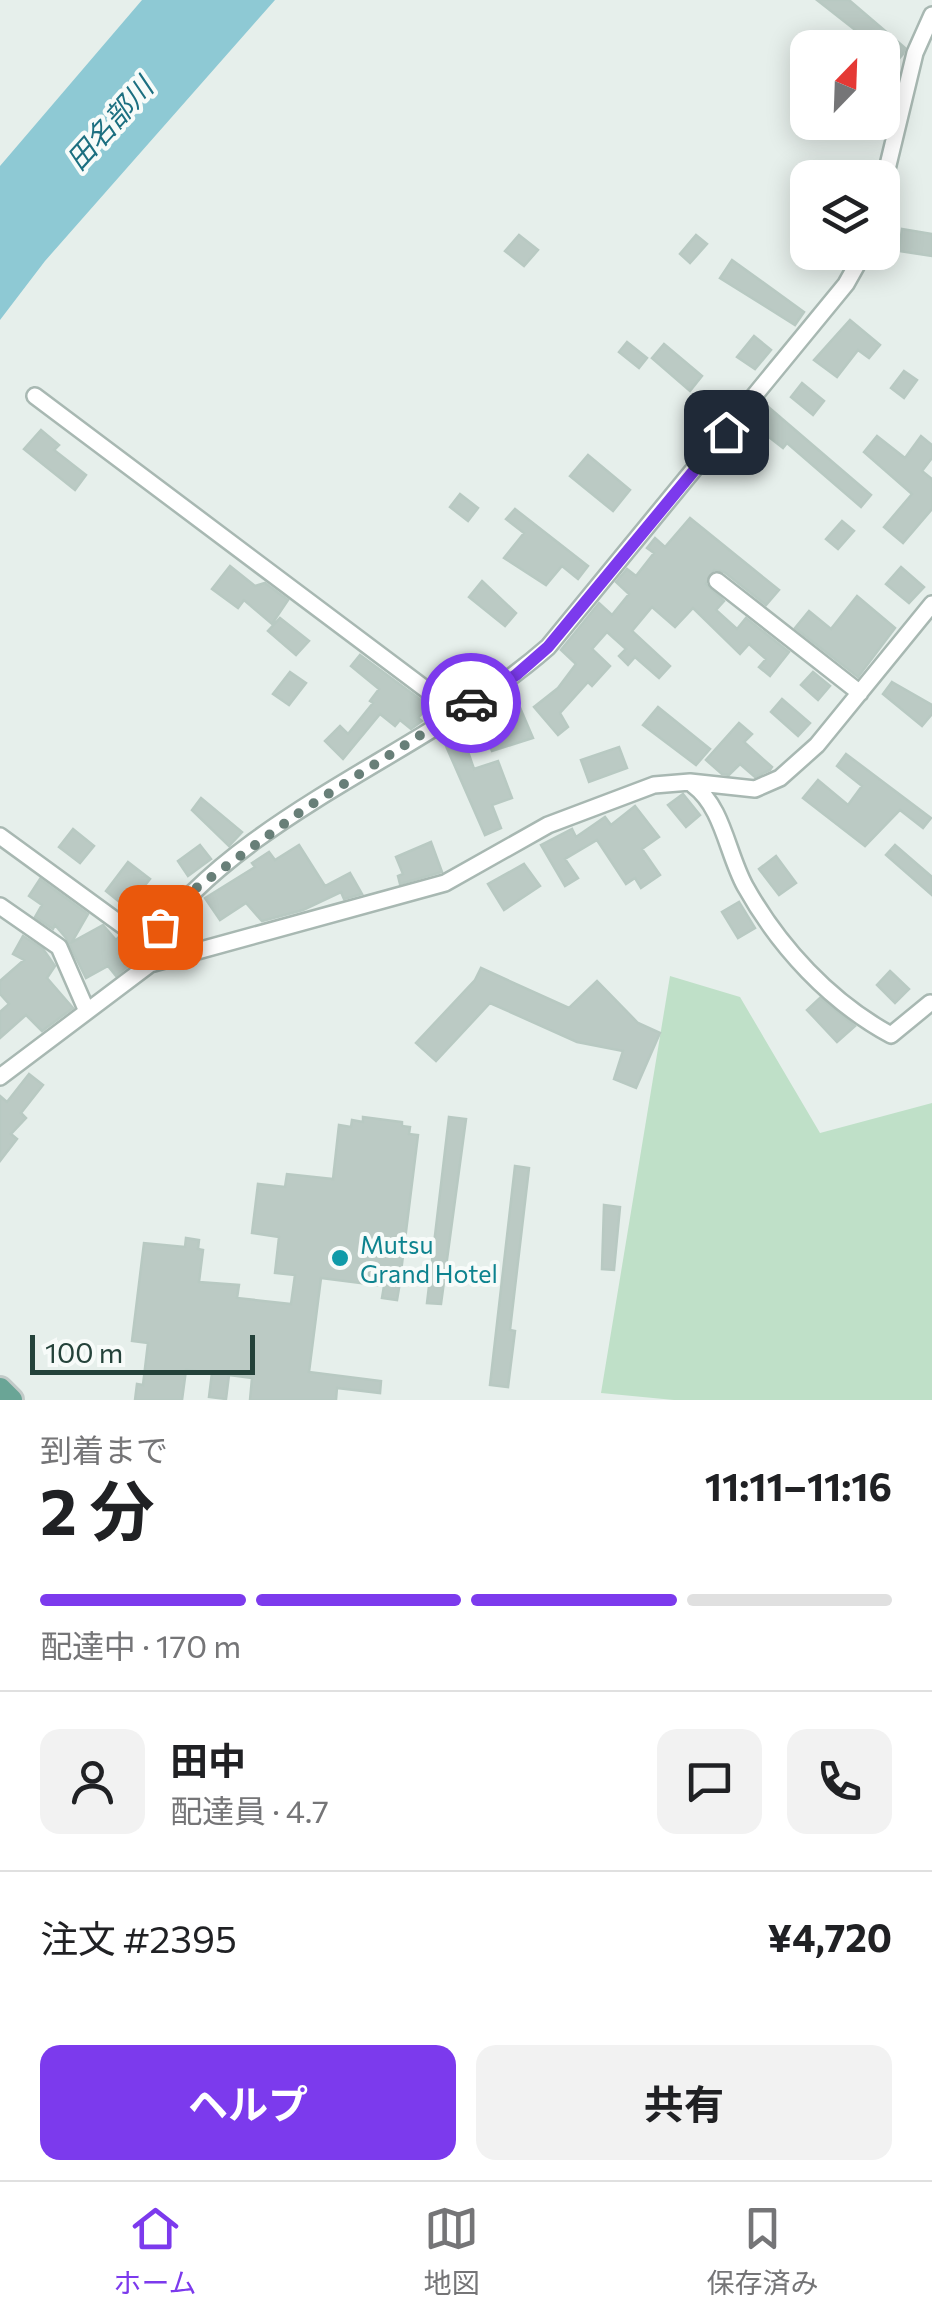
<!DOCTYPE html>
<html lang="ja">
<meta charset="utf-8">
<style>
body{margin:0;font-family:Commissioner,"Noto Sans JP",sans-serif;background:#f2f2f2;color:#202124;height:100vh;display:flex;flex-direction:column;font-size:38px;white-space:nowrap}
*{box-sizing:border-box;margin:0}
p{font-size:32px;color:#757577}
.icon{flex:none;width:55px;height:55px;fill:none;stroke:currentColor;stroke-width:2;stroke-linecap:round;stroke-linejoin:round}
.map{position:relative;height:1400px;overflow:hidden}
.drawer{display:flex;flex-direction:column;background:#fff;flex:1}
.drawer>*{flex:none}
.needle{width:65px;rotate:23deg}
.controls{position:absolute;left:790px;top:30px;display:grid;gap:20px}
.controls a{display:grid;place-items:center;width:110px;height:110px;border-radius:20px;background:#fff;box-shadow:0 5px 25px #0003;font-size:50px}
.scale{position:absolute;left:30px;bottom:25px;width:225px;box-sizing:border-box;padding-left:10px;border:5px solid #24423a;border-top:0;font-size:28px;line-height:35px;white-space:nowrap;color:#24423a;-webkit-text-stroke:8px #f7fbf9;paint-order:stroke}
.pin{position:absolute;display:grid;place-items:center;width:85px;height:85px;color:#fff;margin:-42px;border-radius:20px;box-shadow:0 5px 15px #0006}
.courier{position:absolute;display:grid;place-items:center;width:100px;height:100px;margin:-50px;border:8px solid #7c3aed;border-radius:50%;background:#fff;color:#222;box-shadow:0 2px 12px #0007}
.headline em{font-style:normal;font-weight:700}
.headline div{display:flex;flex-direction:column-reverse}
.headline{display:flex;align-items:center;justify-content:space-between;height:170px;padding:0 40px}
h1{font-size:65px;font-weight:700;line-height:75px}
.bar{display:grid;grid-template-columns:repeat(4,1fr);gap:15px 10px;align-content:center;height:120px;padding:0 40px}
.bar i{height:12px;border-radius:8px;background:#e0e0e0}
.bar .active{background:#7c3aed}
.bar p{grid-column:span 4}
.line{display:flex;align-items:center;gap:25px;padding:0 40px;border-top:2px solid #e0e0e0}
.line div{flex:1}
.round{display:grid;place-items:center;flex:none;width:105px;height:105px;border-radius:20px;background:#f2f2f2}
.cta{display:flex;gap:20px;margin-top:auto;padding:20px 40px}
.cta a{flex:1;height:115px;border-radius:20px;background:#7c3aed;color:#fff;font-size:40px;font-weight:700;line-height:115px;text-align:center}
.cta a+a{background:#f2f2f2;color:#202124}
.menu{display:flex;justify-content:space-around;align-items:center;height:140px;border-top:2px solid #e0e0e0;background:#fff;font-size:28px;color:#757577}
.menu a{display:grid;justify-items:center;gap:5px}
.menu .active{color:#7c3aed}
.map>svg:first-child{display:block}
.green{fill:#bfe0c8}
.water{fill:#8ec9d4}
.building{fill:#bbcac4;stroke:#b8c9c2;stroke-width:2.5}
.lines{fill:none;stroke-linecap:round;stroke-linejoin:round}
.street-casing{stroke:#a8b8b2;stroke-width:20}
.primary-casing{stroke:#c2cac8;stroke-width:28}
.street{stroke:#fff;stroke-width:15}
.primary{stroke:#6aa596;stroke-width:22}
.done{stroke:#687f78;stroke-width:10;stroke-dasharray:0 18}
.route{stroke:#7c3aed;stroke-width:12}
.culture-dot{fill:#0f9aa8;stroke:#f7fbf9;stroke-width:4}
.labels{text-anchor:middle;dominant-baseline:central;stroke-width:8;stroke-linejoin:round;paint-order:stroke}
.culture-label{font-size:25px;fill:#0d838f;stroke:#f7fbf9;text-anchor:start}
.water-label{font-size:28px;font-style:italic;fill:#1c6f80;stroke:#f7fbf9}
</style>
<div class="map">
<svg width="932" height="1400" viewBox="0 0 932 1400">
<rect width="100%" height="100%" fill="#e6efeb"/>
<path class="green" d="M 670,976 L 740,997 L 820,1133 L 932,1103 L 932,1400 L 674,1400 L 601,1393 Z"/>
<path class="water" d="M 142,0 L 275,0 L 45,261 L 0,320 L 0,166 Z"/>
<path class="building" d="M 817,0 L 849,0 L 905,48 L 903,54 L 896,62 Z
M 902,229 L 932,234 L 932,256 L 899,251 Z
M 519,235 L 538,250 L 524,266 L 505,251 Z
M 696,235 L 707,244 L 690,263 L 680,254 Z
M 732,260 L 804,312 L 795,325 L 720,278 Z
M 850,320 L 880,345 L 869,358 L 858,350 L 837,377 L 814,360 Z
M 754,336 L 771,350 L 755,369 L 737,357 Z
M 627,342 L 647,358 L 639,368 L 619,352 Z
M 664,344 L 702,376 L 690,391 L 652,358 Z
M 904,371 L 917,380 L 904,398 L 891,388 Z
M 802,383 L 824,401 L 813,415 L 791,397 Z
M 766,405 L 871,495 L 861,507 L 787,443 L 783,448 L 751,423 Z
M 41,430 L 59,445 L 54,450 L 86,475 L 75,490 L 24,449 Z
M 877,436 L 905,458 L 921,436 L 932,445 L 932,458 L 922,471 L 932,479 L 932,509 L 903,543 L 884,527 L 912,494 L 864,452 Z
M 588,455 L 630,490 L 613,511 L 570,476 Z
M 460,494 L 478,508 L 468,521 L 450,507 Z
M 515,509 L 588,566 L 578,579 L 562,566 L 546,585 L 504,558 L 524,533 L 506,519 Z
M 690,518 L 779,590 L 766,605 L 724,572 L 714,570 L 706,584 L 724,601 L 716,610 L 737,629 L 746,618 L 789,652 L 770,676 L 759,667 L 766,659 L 749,644 L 740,654 L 693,608 L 675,627 L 652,607 L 632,631 L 670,666 L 659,678 L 635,657 L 628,665 L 619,656 L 626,649 L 607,632 L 592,649 L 610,666 L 592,686 L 588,682 L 560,713 L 568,727 L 558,735 L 534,707 L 558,688 L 576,664 L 561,650 L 599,603 L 612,615 L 629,594 L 616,582 L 627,569 L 636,576 L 654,553 L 647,548 L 655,538 L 665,547 Z
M 842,521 L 854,531 L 838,549 L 826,539 Z
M 230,566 L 255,586 L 265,583 L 288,600 L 272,624 L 244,600 L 238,608 L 212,589 Z
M 901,567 L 924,587 L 909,603 L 886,584 Z
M 482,581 L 516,613 L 505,626 L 469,597 Z
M 857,596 L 895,628 L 858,677 L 795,628 L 809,611 L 831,629 Z
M 280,618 L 309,641 L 296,655 L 268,631 Z
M 360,655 L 429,706 L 418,718 L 422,721 L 411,729 L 400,720 L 395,726 L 380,714 L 343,759 L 325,741 L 340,726 L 348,734 L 373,703 L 370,701 L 379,689 L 351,666 Z
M 290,672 L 306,683 L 289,705 L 273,694 Z
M 813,672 L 830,686 L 818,700 L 801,685 Z
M 892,682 L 932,705 L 932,714 L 922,726 L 883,694 Z
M 782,699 L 810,723 L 798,736 L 771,712 Z
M 518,703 L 533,738 L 492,751 L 480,723 Z
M 658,707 L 710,749 L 696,765 L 643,725 Z
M 739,723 L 752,734 L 744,742 L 772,767 L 770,770 L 755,777 L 740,764 L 729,775 L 722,774 L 706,760 Z
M 464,740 L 474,769 L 498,761 L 512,798 L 492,805 L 501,828 L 485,835 L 446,746 Z
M 619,747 L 627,768 L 589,782 L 581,760 Z
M 846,754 L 931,818 L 923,828 L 900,810 L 865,846 L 803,798 L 818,780 L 848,805 L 862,786 L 837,766 Z
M 683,794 L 700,815 L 686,827 L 668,805 Z
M 201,798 L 242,832 L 229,846 L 192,810 Z
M 635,806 L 659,837 L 642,849 L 660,875 L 641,888 L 635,878 L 626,884 L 597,840 L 565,859 L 578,878 L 565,886 L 541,845 L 572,829 L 576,837 L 605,817 L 611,825 Z
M 73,829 L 94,846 L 80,863 L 59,847 Z
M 431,842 L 442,872 L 400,884 L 398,876 L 403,874 L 396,857 Z
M 200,845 L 211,859 L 188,876 L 178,861 Z
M 299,845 L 325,886 L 350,873 L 362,894 L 344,899 L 341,892 L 303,910 L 262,921 L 246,903 L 220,920 L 205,898 L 255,867 L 252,863 L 269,852 L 275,860 Z
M 895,845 L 932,877 L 932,895 L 886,855 Z
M 776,856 L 796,883 L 779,895 L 759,869 Z
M 128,862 L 150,879 L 127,908 L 106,891 Z
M 524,864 L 540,886 L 504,910 L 488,884 Z
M 40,879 L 88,914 L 72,942 L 103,925 L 116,940 L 119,937 L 136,949 L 124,964 L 127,967 L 116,976 L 108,966 L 86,978 L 66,938 L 55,925 L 53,929 L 35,917 L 42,905 L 29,896 Z
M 739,902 L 755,928 L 738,938 L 722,912 Z
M 23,936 L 43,949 L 55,966 L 47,978 L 73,1008 L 42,1031 L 26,1015 L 0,1038 L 0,1012 L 9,1004 L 0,994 L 0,981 L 24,960 L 13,954 Z
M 481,968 L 569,1008 L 597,981 L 638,1023 L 660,1033 L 636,1088 L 614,1079 L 623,1051 L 577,1042 L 490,1003 L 436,1061 L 416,1043 L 475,980 Z
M 890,971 L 909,989 L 895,1003 L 877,985 Z
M 820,998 L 855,1026 L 837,1042 L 807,1010 Z
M 29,1074 L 43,1085 L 21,1113 L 26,1118 L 11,1134 L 17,1139 L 0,1161 L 0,1096 L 7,1102 Z
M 363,1117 L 402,1122 L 402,1126 L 410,1127 L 409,1134 L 418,1135 L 399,1288 L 397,1300 L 382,1298 L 384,1286 L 321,1278 L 309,1372 L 381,1381 L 380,1393 L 337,1388 L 336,1400 L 250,1400 L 252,1378 L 229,1375 L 226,1399 L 209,1397 L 212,1373 L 186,1370 L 182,1400 L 135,1400 L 137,1384 L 143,1385 L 148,1343 L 132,1341 L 144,1243 L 185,1247 L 186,1238 L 199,1240 L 198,1249 L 203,1250 L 199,1282 L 239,1285 L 237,1298 L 291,1304 L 295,1275 L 275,1273 L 279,1237 L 252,1233 L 258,1184 L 285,1187 L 287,1174 L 333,1179 L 339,1125 L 351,1127 L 352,1120 L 363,1122 Z
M 449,1117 L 466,1119 L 441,1304 L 427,1303 Z
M 515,1166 L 529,1168 L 510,1330 L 515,1331 L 508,1387 L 490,1385 Z
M 604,1205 L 620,1207 L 614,1270 L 602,1269 Z"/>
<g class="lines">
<g class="street-casing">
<path id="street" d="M 882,190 L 915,53 L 932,15
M 35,396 L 456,712
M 717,581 L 860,693
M 693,785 C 723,807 727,853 745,886 C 779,947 830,1002 891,1035 L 930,1003
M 0,836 L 148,944
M 0,906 L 59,947 L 86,1009
M 150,964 L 148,944 C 244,811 426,754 548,647 L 846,284 L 864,252
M 0,1077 L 150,964 L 445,883 L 548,825 L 654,785 L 690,782 L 755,789 L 780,778 L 817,745 L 932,604"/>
</g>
<g class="primary-casing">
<path id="primary" d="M 0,1389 L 11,1400"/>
</g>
<use href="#street" class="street"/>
<use href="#primary" class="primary"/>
</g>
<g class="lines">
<path class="done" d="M 160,927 L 195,889 L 303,810 L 471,703"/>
<path class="route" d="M 471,703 L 516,675 L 548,647 L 726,432"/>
</g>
<circle class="culture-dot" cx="340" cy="1258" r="10"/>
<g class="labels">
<g class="culture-label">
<text x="360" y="1244">Mutsu<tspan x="360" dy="29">Grand Hotel</tspan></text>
</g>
<g class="water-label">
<text transform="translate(109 123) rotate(-48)">田名部川</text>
</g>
</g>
</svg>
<div class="controls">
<a><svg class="needle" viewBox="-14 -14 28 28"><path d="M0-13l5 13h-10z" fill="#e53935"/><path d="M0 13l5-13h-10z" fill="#757577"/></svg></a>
<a><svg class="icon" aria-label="layers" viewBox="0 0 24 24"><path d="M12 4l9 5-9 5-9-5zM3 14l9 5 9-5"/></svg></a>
</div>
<div class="scale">100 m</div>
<div class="pin" style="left:160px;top:927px;background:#ea580c"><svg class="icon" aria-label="bag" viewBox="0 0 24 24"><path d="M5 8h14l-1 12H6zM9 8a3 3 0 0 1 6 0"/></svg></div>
<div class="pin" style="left:726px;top:432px;background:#1f2937"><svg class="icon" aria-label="home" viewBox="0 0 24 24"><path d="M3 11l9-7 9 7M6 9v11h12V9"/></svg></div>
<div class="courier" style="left:471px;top:703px"><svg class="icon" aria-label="car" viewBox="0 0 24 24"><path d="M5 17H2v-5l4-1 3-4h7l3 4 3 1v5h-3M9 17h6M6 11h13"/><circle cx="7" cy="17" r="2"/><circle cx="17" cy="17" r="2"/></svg></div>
</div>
<section class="drawer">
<div class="headline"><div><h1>2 分</h1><p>到着まで</p></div><em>11:11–11:16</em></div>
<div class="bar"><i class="active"></i><i class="active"></i><i class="active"></i><i></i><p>配達中 · 170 m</p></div>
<div class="line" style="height:180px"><a class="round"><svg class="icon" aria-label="person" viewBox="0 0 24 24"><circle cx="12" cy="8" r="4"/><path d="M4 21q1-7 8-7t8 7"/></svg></a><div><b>田中</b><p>配達員 · 4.7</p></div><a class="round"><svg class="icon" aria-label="chat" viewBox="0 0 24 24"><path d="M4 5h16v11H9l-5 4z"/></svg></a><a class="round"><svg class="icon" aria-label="phone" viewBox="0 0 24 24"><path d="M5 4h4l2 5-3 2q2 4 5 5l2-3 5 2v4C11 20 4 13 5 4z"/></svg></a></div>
<div class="line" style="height:130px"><div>注文 #2395</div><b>¥4,720</b></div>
<div class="cta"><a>ヘルプ</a><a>共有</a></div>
</section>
<nav class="menu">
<a class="active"><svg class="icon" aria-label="home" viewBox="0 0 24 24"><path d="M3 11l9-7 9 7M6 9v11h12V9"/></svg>ホーム</a>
<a><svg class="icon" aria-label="map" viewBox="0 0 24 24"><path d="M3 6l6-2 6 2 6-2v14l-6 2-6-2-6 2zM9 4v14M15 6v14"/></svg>地図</a>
<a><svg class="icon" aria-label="saved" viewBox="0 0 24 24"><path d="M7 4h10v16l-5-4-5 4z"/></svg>保存済み</a>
</nav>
